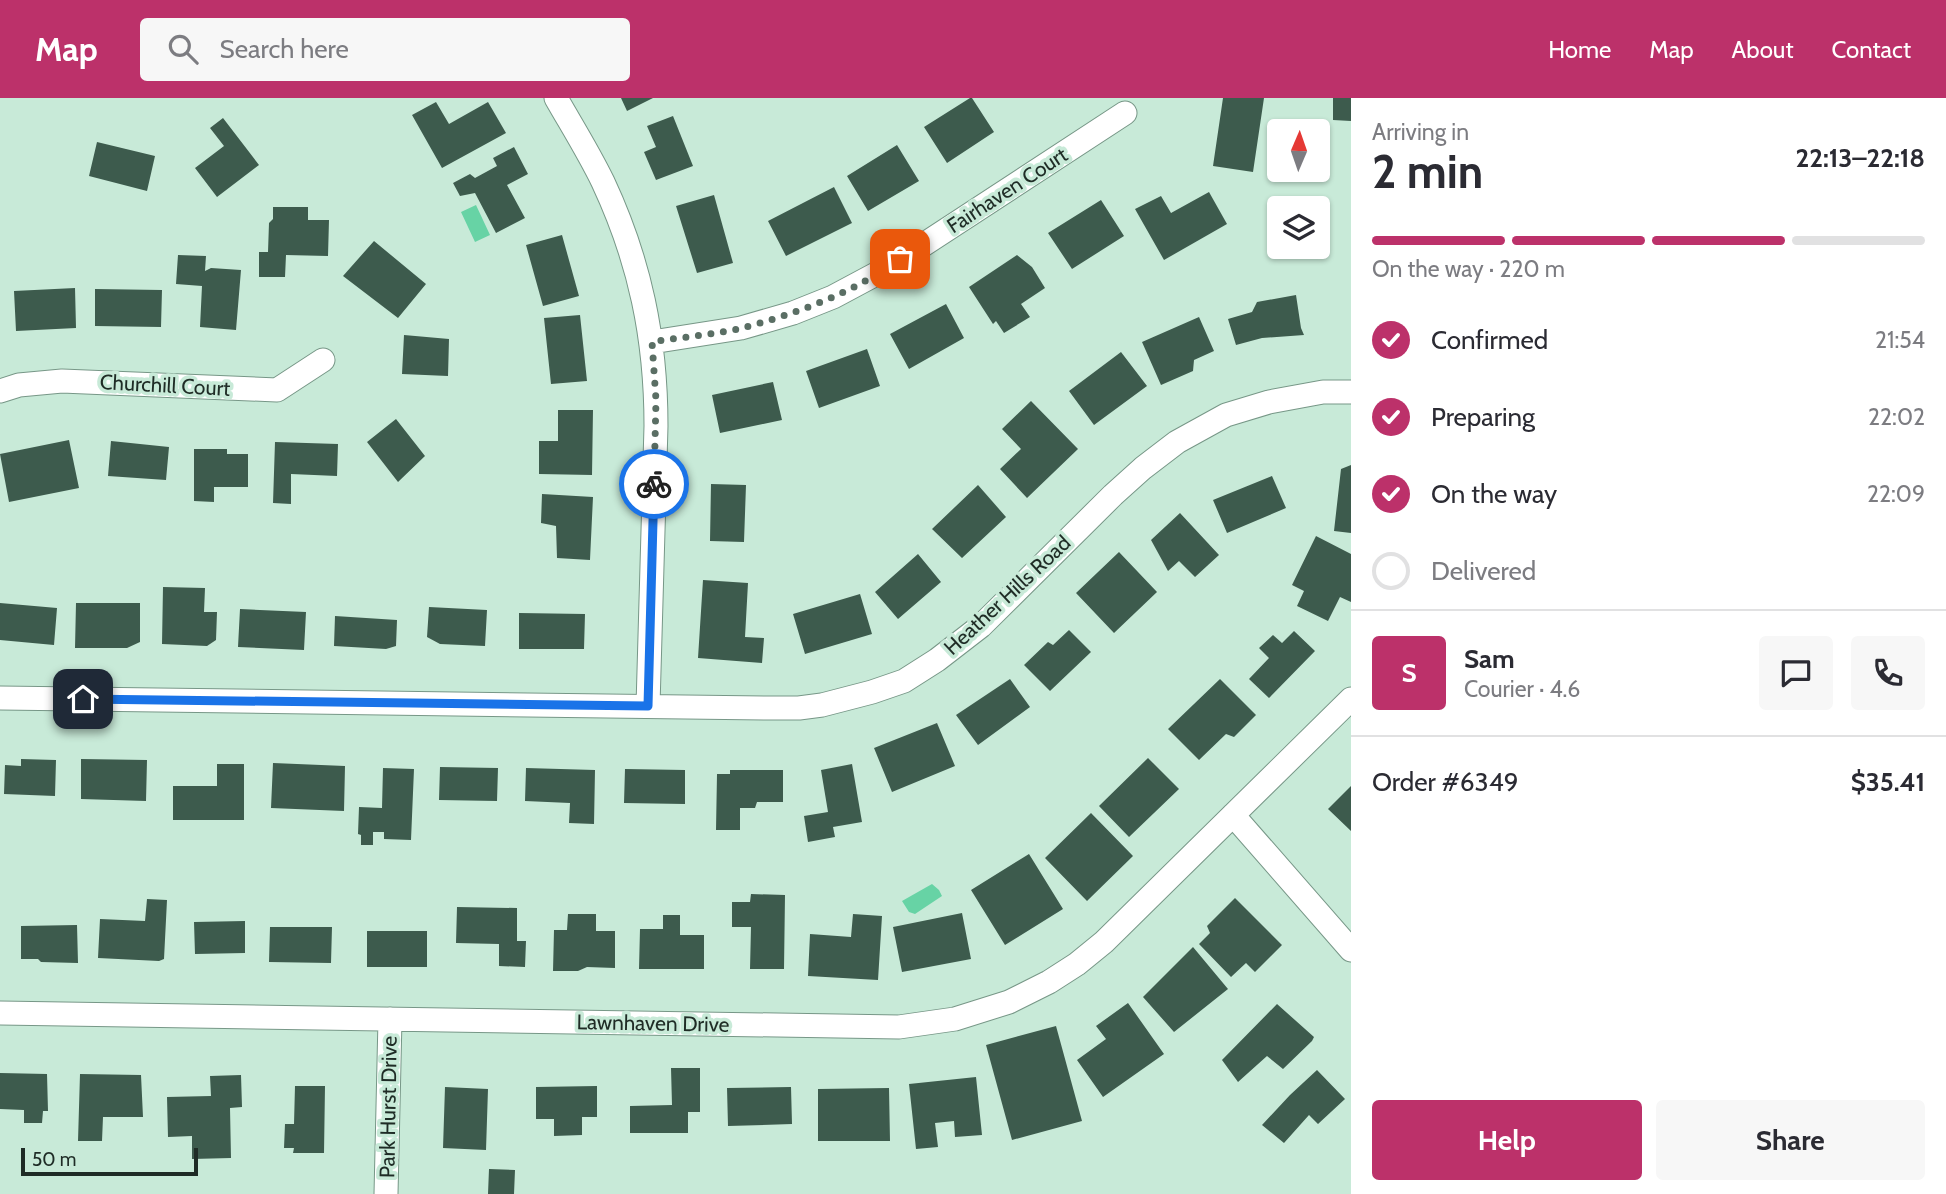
<!DOCTYPE html>
<meta charset="utf-8">
<style>
body{margin:0;font-family:Cabin,sans-serif;background:#f7f7f7;color:#2b2b33;height:100vh;display:flex;flex-direction:column;font-size:26px;white-space:nowrap}
*{box-sizing:border-box;margin:0}
p{font-size:23px;color:#7c7c81}
.icon{flex:none;width:38px;height:38px;fill:none;stroke:currentColor;stroke-width:2;stroke-linecap:round;stroke-linejoin:round}
.map{position:relative;flex:1;overflow:hidden}
.details{display:flex;flex-direction:column;background:#fff;width:595px}
.details>*{flex:none}
.needle{width:46px;rotate:2deg}
.controls{position:absolute;left:1267px;top:21px;display:grid;gap:14px}
.controls a{display:grid;place-items:center;width:63px;height:63px;border-radius:7px;background:#fff;box-shadow:0 2px 5px #0004;font-size:35px}
.scale{position:absolute;left:21px;bottom:18px;width:177px;box-sizing:border-box;padding-left:7px;border:4px solid #1f2c26;border-top:0;font-size:19px;line-height:24px;white-space:nowrap;color:#1f2c26;-webkit-text-stroke:5px #c8ead8;paint-order:stroke}
.pin{position:absolute;display:grid;place-items:center;width:60px;height:60px;color:#fff;margin:-30px;border-radius:14px;box-shadow:0 4px 10px #0006}
.courier{position:absolute;display:grid;place-items:center;width:70px;height:70px;margin:-35px;border:5px solid #1a73e8;border-radius:50%;background:#fff;color:#222;box-shadow:0 2px 9px #0007}
.overview em{font-style:normal;font-weight:800}
.overview div{display:flex;flex-direction:column-reverse}
.overview{display:flex;align-items:center;justify-content:space-between;height:119px;padding:0 21px}
h1{font-size:46px;font-weight:800;line-height:52px}
.bar{display:grid;grid-template-columns:repeat(4,1fr);gap:10px 7px;align-content:center;height:84px;padding:0 21px}
.bar i{height:9px;border-radius:5px;background:#e1e1e2}
.bar .active{background:#bc316a}
.bar p{grid-column:span 4}
.line{display:flex;align-items:center;gap:18px;padding:0 21px;border-top:2px solid #e1e1e2}
.line div{flex:1}
.round{display:grid;place-items:center;flex:none;width:74px;height:74px;border-radius:7px;background:#f7f7f7}
ol{padding:0 21px;list-style:none}
li{display:flex;align-items:center;gap:21px;height:77px}
li p{margin-inline-start:auto}
li .icon{padding:7px;border-radius:50%;background:#bc316a;color:#fff;stroke-width:4}
li:last-child{color:#7c7c81}
li i{width:38px;height:38px;border:4px solid #e1e1e2;border-radius:50%}
.primary-button{display:flex;gap:14px;margin-top:auto;padding:14px 21px}
.primary-button a{flex:1;height:80px;border-radius:7px;background:#bc316a;color:#fff;font-size:28px;font-weight:800;line-height:80px;text-align:center}
.primary-button a+a{background:#f7f7f7;color:#2b2b33}
header{display:flex;align-items:center;gap:42px;box-sizing:border-box;height:98px;padding:0 35px;background:#bc316a;color:#fff}
header strong{font-size:33px}
nav{display:flex;gap:38px;margin-inline-start:auto;font-size:24px}
.search{width:490px;height:63px;background:#f7f7f7;display:flex;align-items:center;gap:18px;box-sizing:border-box;padding:0 24px;border-radius:7px;color:#7c7c81;font-size:26px}
main{display:flex;flex:1;min-height:0}
.map>svg:first-child{display:block}
.water{fill:#67d3a5}
.building{fill:#3d5b4d}
.lines{fill:none;stroke-linecap:round;stroke-linejoin:round}
.street-casing{stroke:#779787;stroke-width:25}
.street{stroke:#fff;stroke-width:23}
.done{stroke:#5a6e64;stroke-width:7;stroke-dasharray:0 12.6}
.route{stroke:#1a73e8;stroke-width:9}
.labels{text-anchor:middle;dominant-baseline:central;stroke-width:7;stroke-linejoin:round;paint-order:stroke}
.street-label{font-size:21px;fill:#1f2c26;stroke:#c8ead8}
</style>
<header>
<strong>Map</strong>
<div class="search"><svg class="icon" aria-label="search" viewBox="0 0 24 24"><circle cx="10" cy="10" r="6"/><path d="M15 15l6 6"/></svg>Search here</div>
<nav><a>Home</a><a>Map</a><a>About</a><a>Contact</a></nav>
</header>
<main>
<div class="map">
<svg width="1351" height="1096" viewBox="0 0 1351 1096">
<rect width="100%" height="100%" fill="#c8ead8"/>
<path class="water" d="M 476,107 L 490,137 L 475,144 L 461,114 Z
M 932,786 L 939,792 L 942,798 L 915,816 L 909,814 L 902,803 Z"/>
<path class="building" d="M 621,0 L 653,0 L 627,13 Z
M 970,0 L 972,0 L 994,34 L 947,65 L 924,29 Z
M 1223,0 L 1264,0 L 1253,74 L 1213,68 Z
M 1333,0 L 1351,0 L 1351,23 L 1333,22 Z
M 436,4 L 449,26 L 488,4 L 506,35 L 442,70 L 412,17 Z
M 673,18 L 693,68 L 656,82 L 644,54 L 656,49 L 647,28 Z
M 223,20 L 259,67 L 217,99 L 195,70 L 224,48 L 210,30 Z
M 97,44 L 155,58 L 147,93 L 89,78 Z
M 897,47 L 919,83 L 868,113 L 847,78 Z
M 514,49 L 528,76 L 507,87 L 525,120 L 496,135 L 475,95 L 460,98 L 453,85 L 470,76 L 475,80 L 497,68 L 493,60 Z
M 834,89 L 852,125 L 786,158 L 768,123 Z
M 1209,94 L 1227,126 L 1164,162 L 1135,111 L 1161,98 L 1171,115 Z
M 714,97 L 733,165 L 697,175 L 676,108 Z
M 1101,102 L 1124,138 L 1072,171 L 1048,135 Z
M 273,109 L 308,109 L 308,122 L 329,122 L 328,158 L 286,157 L 285,179 L 259,179 L 259,154 L 268,154 L 269,125 L 273,121 Z
M 562,137 L 579,198 L 543,208 L 526,147 Z
M 374,143 L 426,186 L 398,220 L 343,178 Z
M 178,157 L 206,158 L 205,173 L 211,170 L 241,172 L 236,232 L 200,229 L 202,188 L 176,186 Z
M 1017,157 L 1032,169 L 1045,190 L 1021,206 L 1030,219 L 1004,235 L 996,223 L 993,226 L 969,189 Z
M 75,190 L 76,230 L 16,233 L 14,193 Z
M 95,191 L 162,192 L 161,229 L 95,228 Z
M 1296,197 L 1301,230 L 1304,237 L 1262,240 L 1236,247 L 1228,221 L 1252,214 L 1257,204 Z
M 946,206 L 964,240 L 909,271 L 890,236 Z
M 580,217 L 587,283 L 551,286 L 544,220 Z
M 1199,219 L 1214,253 L 1194,262 L 1193,273 L 1161,287 L 1142,244 Z
M 404,237 L 449,241 L 448,278 L 402,276 Z
M 867,251 L 880,288 L 819,310 L 806,273 Z
M 1121,254 L 1147,288 L 1094,327 L 1069,293 Z
M 773,284 L 782,322 L 720,335 L 712,297 Z
M 1031,303 L 1078,351 L 1027,400 L 1000,371 L 1021,351 L 1002,331 Z
M 558,312 L 593,312 L 592,377 L 539,376 L 539,343 L 558,343 Z
M 396,321 L 425,358 L 398,384 L 367,344 Z
M 69,342 L 79,390 L 9,404 L 0,356 Z
M 111,343 L 169,349 L 166,382 L 108,378 Z
M 275,344 L 338,346 L 337,378 L 291,376 L 291,406 L 273,405 Z
M 194,351 L 227,351 L 227,356 L 248,356 L 248,389 L 214,389 L 214,404 L 194,403 Z
M 1351,367 L 1351,435 L 1334,433 L 1341,371 Z
M 1272,378 L 1286,410 L 1227,435 L 1213,402 Z
M 711,386 L 746,387 L 744,444 L 710,443 Z
M 978,387 L 1006,419 L 962,460 L 932,431 Z
M 542,396 L 593,399 L 590,462 L 557,460 L 556,428 L 541,425 Z
M 1180,415 L 1219,457 L 1195,479 L 1179,463 L 1168,473 L 1151,442 Z
M 1316,438 L 1351,456 L 1351,504 L 1340,499 L 1328,523 L 1297,508 L 1304,493 L 1292,487 Z
M 1119,454 L 1157,494 L 1114,535 L 1076,495 Z
M 918,456 L 941,484 L 898,521 L 875,494 Z
M 703,482 L 748,485 L 745,539 L 764,540 L 762,565 L 698,560 Z
M 163,489 L 205,490 L 204,514 L 217,514 L 216,542 L 207,548 L 162,546 Z
M 860,496 L 872,536 L 805,556 L 793,516 Z
M 0,505 L 57,510 L 54,547 L 0,542 Z
M 76,505 L 140,505 L 140,544 L 127,550 L 75,550 Z
M 429,509 L 487,512 L 485,548 L 440,546 L 427,539 Z
M 240,511 L 306,514 L 304,552 L 238,549 Z
M 519,515 L 585,516 L 584,551 L 519,551 Z
M 335,518 L 397,522 L 396,548 L 386,551 L 334,548 Z
M 1069,532 L 1091,554 L 1050,593 L 1024,567 L 1048,544 L 1053,547 Z
M 1294,533 L 1315,553 L 1269,600 L 1249,581 L 1269,560 L 1259,550 L 1273,537 L 1282,545 Z
M 1010,581 L 1030,609 L 978,647 L 956,617 Z
M 1220,581 L 1256,617 L 1234,639 L 1226,636 L 1199,662 L 1168,631 Z
M 937,625 L 955,668 L 892,694 L 874,650 Z
M 1148,660 L 1179,691 L 1129,739 L 1099,708 Z
M 21,661 L 56,662 L 55,698 L 4,696 L 5,667 L 21,668 Z
M 81,661 L 147,662 L 146,703 L 81,701 Z
M 273,665 L 345,668 L 344,713 L 271,710 Z
M 217,666 L 244,666 L 244,722 L 173,722 L 173,688 L 217,688 Z
M 852,666 L 862,724 L 833,729 L 835,739 L 808,744 L 804,718 L 828,714 L 821,672 Z
M 440,669 L 498,670 L 497,703 L 439,702 Z
M 383,670 L 414,671 L 411,742 L 384,741 L 384,734 L 373,734 L 373,747 L 361,747 L 361,737 L 358,736 L 359,709 L 382,710 Z
M 526,670 L 595,672 L 594,726 L 569,725 L 570,705 L 525,703 Z
M 625,671 L 685,672 L 685,706 L 624,705 Z
M 730,672 L 783,672 L 783,704 L 757,704 L 755,710 L 740,710 L 740,732 L 716,732 L 717,676 L 730,676 Z
M 1351,688 L 1351,733 L 1328,711 Z
M 1091,715 L 1133,758 L 1087,803 L 1045,760 Z
M 1029,756 L 1063,811 L 1005,847 L 971,792 Z
M 751,796 L 785,797 L 784,871 L 750,871 L 751,829 L 732,829 L 732,804 L 750,804 Z
M 1235,800 L 1282,847 L 1255,874 L 1246,865 L 1231,879 L 1199,846 L 1210,835 L 1207,828 Z
M 147,801 L 167,802 L 164,861 L 159,863 L 98,860 L 100,821 L 145,823 Z
M 457,809 L 517,810 L 517,843 L 526,843 L 525,869 L 499,868 L 499,846 L 456,845 Z
M 962,815 L 971,861 L 902,874 L 893,829 Z
M 568,816 L 596,816 L 596,833 L 615,833 L 615,870 L 587,869 L 578,873 L 553,873 L 554,832 L 567,832 Z
M 853,816 L 882,818 L 878,882 L 808,878 L 810,836 L 851,839 Z
M 663,817 L 680,817 L 680,837 L 704,837 L 704,871 L 639,871 L 640,831 L 663,831 Z
M 245,823 L 245,855 L 195,856 L 194,824 Z
M 77,827 L 78,865 L 41,864 L 38,861 L 21,861 L 21,828 Z
M 270,829 L 332,829 L 331,865 L 269,864 Z
M 367,833 L 427,833 L 427,869 L 367,869 Z
M 1193,849 L 1228,891 L 1174,934 L 1143,899 Z
M 1128,905 L 1164,956 L 1103,999 L 1077,962 L 1106,941 L 1096,928 Z
M 1277,906 L 1314,939 L 1312,943 L 1283,971 L 1267,958 L 1238,984 L 1222,962 Z
M 1056,928 L 1082,1023 L 1012,1042 L 986,947 Z
M 671,970 L 700,970 L 700,1014 L 688,1014 L 688,1035 L 630,1035 L 630,1008 L 672,1007 Z
M 1317,972 L 1345,1001 L 1318,1026 L 1309,1017 L 1284,1045 L 1262,1027 L 1290,997 Z
M 0,975 L 47,976 L 48,1013 L 43,1013 L 42,1025 L 24,1025 L 24,1012 L 0,1011 Z
M 80,976 L 141,977 L 143,1019 L 103,1019 L 102,1043 L 78,1043 Z
M 241,977 L 242,1009 L 230,1010 L 231,1060 L 192,1061 L 192,1038 L 168,1039 L 167,999 L 211,998 L 210,978 Z
M 976,979 L 982,1037 L 955,1039 L 954,1023 L 935,1025 L 938,1049 L 916,1051 L 909,986 Z
M 295,988 L 325,988 L 324,1055 L 293,1055 L 294,1050 L 284,1050 L 285,1026 L 294,1026 Z
M 597,988 L 597,1019 L 582,1019 L 582,1037 L 554,1038 L 554,1021 L 536,1021 L 536,989 Z
M 445,989 L 488,991 L 486,1052 L 443,1050 Z
M 791,989 L 792,1026 L 728,1028 L 727,990 Z
M 889,990 L 890,1043 L 818,1043 L 818,991 Z
M 489,1071 L 515,1072 L 514,1096 L 488,1096 Z"/>
<g class="lines">
<g class="street-casing">
<path id="street" d="M 556,0 C 572,28 589,55 603,84 C 640,163 656,240 656,328 L 648,608
M 652,244 L 741,230 L 793,215 L 833,199 L 891,168 L 1125,15
M 0,293 L 19,287 L 62,283 L 277,292 L 323,262
M 0,600 L 765,610 L 799,610 L 822,607 L 872,594 L 904,583 L 937,562 L 981,528 L 1113,397 L 1143,370 L 1177,344 L 1226,317 L 1269,304 L 1323,294 L 1351,294
M 1233,717 L 1351,852
M 0,915 L 899,929 L 955,921 L 1009,904 L 1049,884 L 1077,866 L 1104,844 L 1351,601
M 386,1096 L 390,921"/>
</g>
<use href="#street" class="street"/>
</g>
<g class="lines">
<path class="done" d="M 654,386 L 656,302 L 652,244 C 682,239 713,237 742,230 C 796,216 855,194 900,161"/>
<path class="route" d="M 83,601 L 648,608 L 654,386"/>
</g>
<g class="labels">
<g class="street-label">
<text transform="translate(1007 92) rotate(-33)">Fairhaven Court</text>
<text transform="translate(165 287) rotate(3)">Churchill Court</text>
<text transform="translate(1007 497) rotate(-43)">Heather Hills Road</text>
<text transform="translate(653 925) rotate(1)">Lawnhaven Drive</text>
<text transform="translate(388 1009) rotate(-89)">Park Hurst Drive</text>
</g>
</g>
</svg>
<div class="controls">
<a><svg class="needle" viewBox="-14 -14 28 28"><path d="M0-13l5 13h-10z" fill="#e53935"/><path d="M0 13l5-13h-10z" fill="#7c7c81"/></svg></a>
<a><svg class="icon" aria-label="layers" viewBox="0 0 24 24"><path d="M12 4l9 5-9 5-9-5zM3 14l9 5 9-5"/></svg></a>
</div>
<div class="scale">50 m</div>
<div class="pin" style="left:900px;top:161px;background:#ea580c"><svg class="icon" aria-label="bag" viewBox="0 0 24 24"><path d="M5 8h14l-1 12H6zM9 8a3 3 0 0 1 6 0"/></svg></div>
<div class="pin" style="left:83px;top:601px;background:#1f2937"><svg class="icon" aria-label="home" viewBox="0 0 24 24"><path d="M3 11l9-7 9 7M6 9v11h12V9"/></svg></div>
<div class="courier" style="left:654px;top:386px"><svg class="icon" aria-label="bike" viewBox="0 0 24 24"><circle cx="6" cy="16" r="4"/><circle cx="18" cy="16" r="4"/><path d="M6 16l4-8h5l3 8M10 8l3 8H6M13 5h3"/></svg></div>
</div>
<section class="details">
<div class="overview"><div><h1>2 min</h1><p>Arriving in</p></div><em>22:13–22:18</em></div>
<div class="bar"><i class="active"></i><i class="active"></i><i class="active"></i><i></i><p>On the way · 220 m</p></div>
<ol>
<li><svg class="icon" aria-label="check" viewBox="0 0 24 24"><path d="M5 12l5 5 9-10"/></svg>Confirmed<p>21:54</p></li>
<li><svg class="icon" aria-label="check" viewBox="0 0 24 24"><path d="M5 12l5 5 9-10"/></svg>Preparing<p>22:02</p></li>
<li><svg class="icon" aria-label="check" viewBox="0 0 24 24"><path d="M5 12l5 5 9-10"/></svg>On the way<p>22:09</p></li>
<li><i></i>Delivered</li>
</ol>
<div class="line" style="height:126px"><b class="round" style="background:#bc316a;color:#fff">S</b><div><b>Sam</b><p>Courier · 4.6</p></div><a class="round"><svg class="icon" aria-label="chat" viewBox="0 0 24 24"><path d="M4 5h16v11H9l-5 4z"/></svg></a><a class="round"><svg class="icon" aria-label="phone" viewBox="0 0 24 24"><path d="M5 4h4l2 5-3 2q2 4 5 5l2-3 5 2v4C11 20 4 13 5 4z"/></svg></a></div>
<div class="line" style="height:91px"><div>Order #6349</div><b>$35.41</b></div>
<div class="primary-button"><a>Help</a><a>Share</a></div>
</section>
</main>
